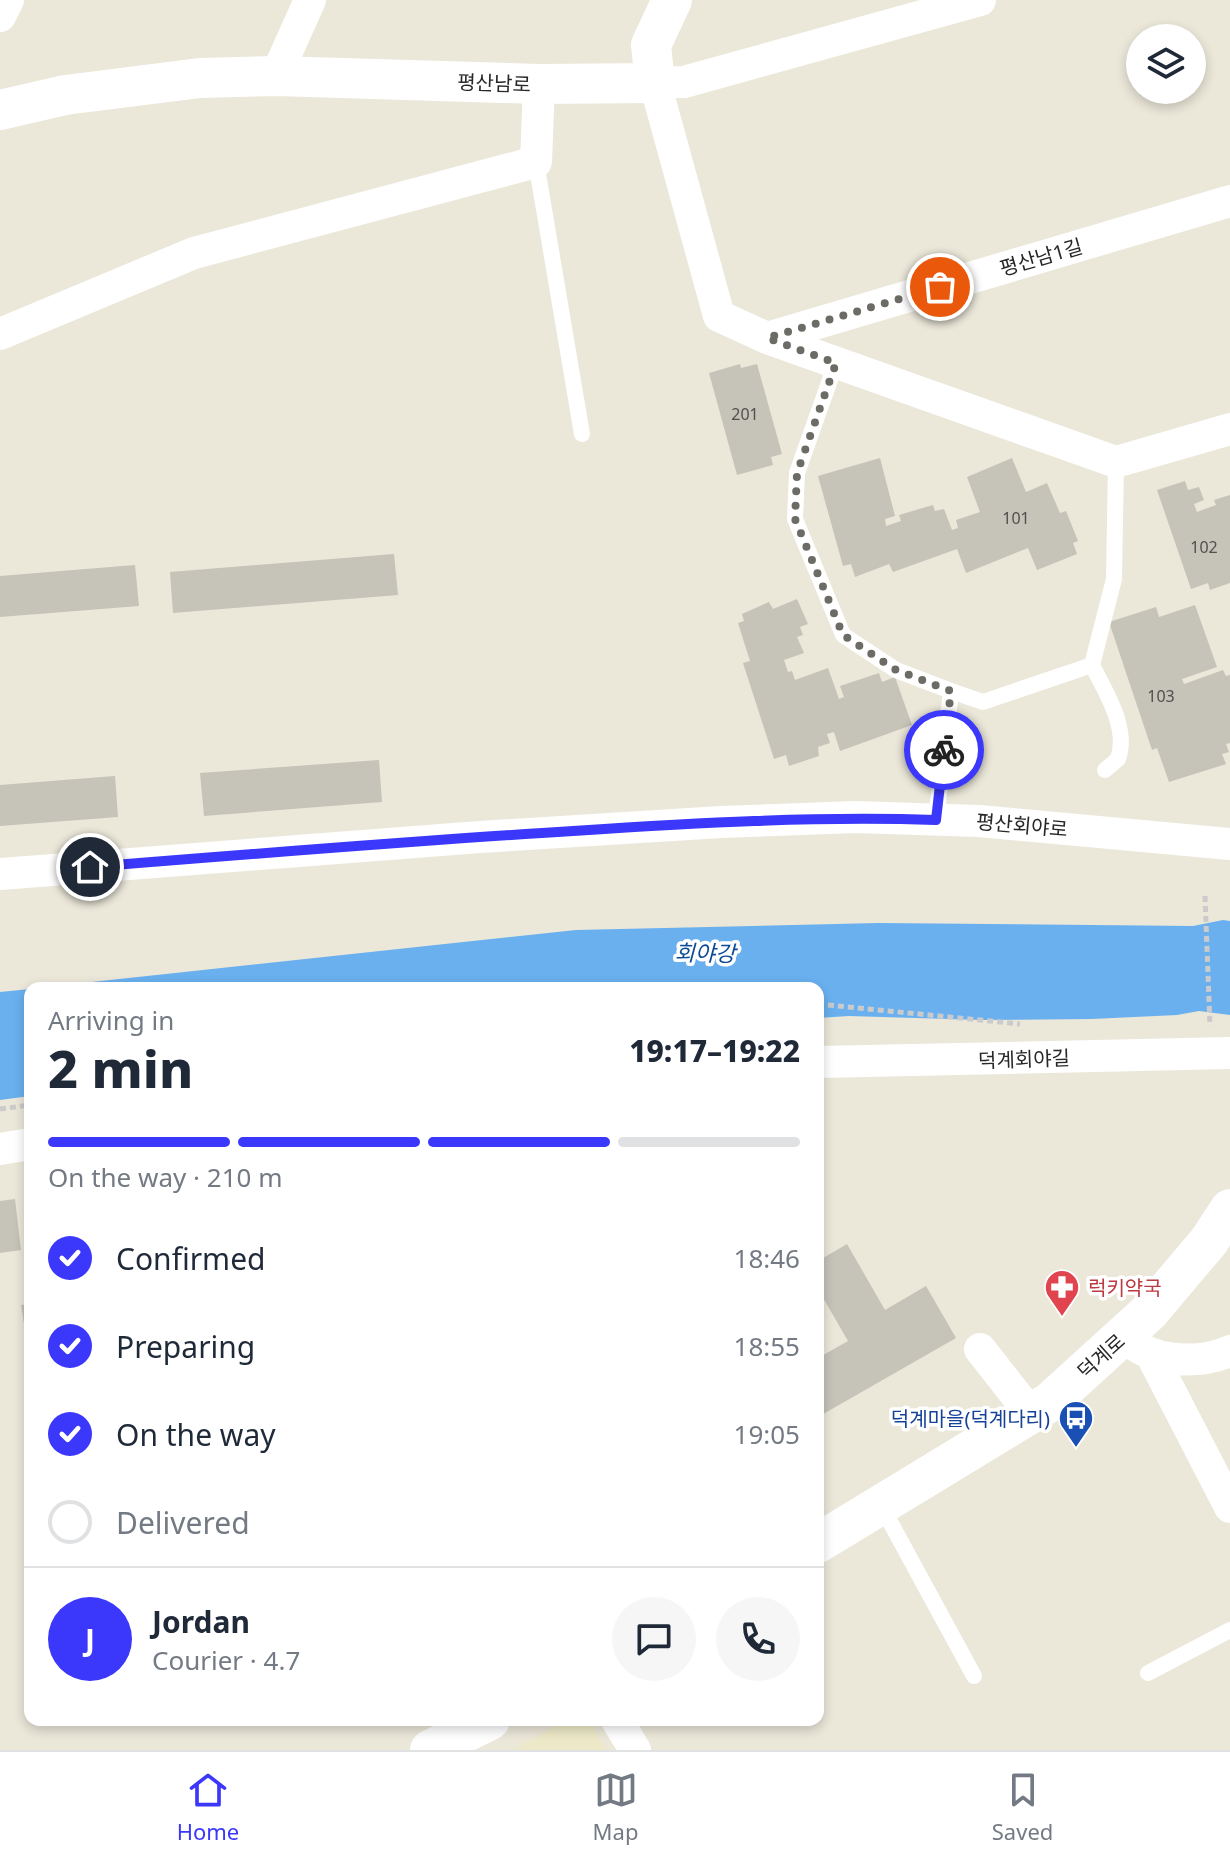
<!DOCTYPE html>
<meta charset="utf-8">
<style>
body{margin:0;font-family:"Noto Sans","Noto Sans KR",sans-serif;background:#f6f6f7;color:#1f2937;height:100vh;display:flex;flex-direction:column;font-size:30px;white-space:nowrap}
*{box-sizing:border-box;margin:0}
p{font-size:26px;color:#747a83}
.icon{flex:none;width:44px;height:44px;fill:none;stroke:currentColor;stroke-width:2;stroke-linecap:round;stroke-linejoin:round}
.map{position:relative;flex:1;overflow:hidden}
.side{position:absolute;left:24px;top:982px;width:800px;height:744px;display:flex;flex-direction:column;background:#fff;border-radius:16px;box-shadow:0 4px 12px #0003}
.side>*{flex:none}
.buttons{position:absolute;left:1126px;top:24px;display:grid;gap:16px}
.buttons a{display:grid;place-items:center;width:80px;height:80px;border-radius:50%;background:#fff;box-shadow:0 4px 12px #0003;font-size:40px}
.pin{position:absolute;display:grid;place-items:center;width:68px;height:68px;color:#fff;margin:-34px;border:4px solid #fff;border-radius:50%;box-shadow:0 2px 8px #0007}
.courier{position:absolute;display:grid;place-items:center;width:80px;height:80px;margin:-40px;border:6px solid #3b37fb;border-radius:50%;background:#fff;color:#222;box-shadow:0 2px 10px #0007}
.overview em{font-style:normal;font-weight:800}
.overview div{display:flex;flex-direction:column-reverse}
.overview{display:flex;align-items:center;justify-content:space-between;height:136px;padding:0 24px}
h1{font-size:52px;font-weight:800;line-height:60px}
.bar{display:grid;grid-template-columns:repeat(4,1fr);gap:12px 8px;align-content:center;height:96px;padding:0 24px}
.bar i{height:10px;border-radius:6px;background:#e0e1e3}
.bar .selected{background:#3b37fb}
.bar p{grid-column:span 4}
.line{display:flex;align-items:center;gap:20px;padding:0 24px;border-top:2px solid #e0e1e3}
.line div{flex:1}
.round{display:grid;place-items:center;flex:none;width:84px;height:84px;border-radius:42px;background:#f6f6f7}
ol{padding:0 24px;list-style:none}
li{display:flex;align-items:center;gap:24px;height:88px}
li p{margin-inline-start:auto}
li .icon{padding:8px;border-radius:50%;background:#3b37fb;color:#fff;stroke-width:4}
li:last-child{color:#747a83}
li i{width:44px;height:44px;border:4px solid #e0e1e3;border-radius:50%}
.tabs{display:flex;justify-content:space-around;align-items:center;height:112px;border-top:2px solid #e0e1e3;background:#fff;font-size:22px;color:#747a83}
.tabs a{display:grid;justify-items:center;gap:4px}
.tabs .selected{color:#3b37fb}
.map>svg:first-child{display:block}
.education{fill:#ede9c8}
.water{fill:#6ab0ef}
.building{fill:#c6c3b9}
.lines{fill:none;stroke-linecap:round;stroke-linejoin:round}
.path{stroke:#cbcbcb;stroke-width:5;stroke-dasharray:6 4;stroke-linecap:butt}
.service{stroke:#fff;stroke-width:16}
.minor{stroke:#fff;stroke-width:32}
.tertiary{stroke:#fff;stroke-width:40}
.done{stroke:#6c6b66;stroke-width:8;stroke-dasharray:0 14.4}
.route{stroke:#3b37fb;stroke-width:10}
.labels{text-anchor:middle;dominant-baseline:central;stroke-width:7;stroke-linejoin:round;paint-order:stroke}
.number-label{font-size:16px;fill:#504f4c}
.street-label{font-size:20px;fill:#282828;stroke:#fff}
.health-label{font-size:20px;fill:#be3a42;stroke:#fff;text-anchor:start}
.transit-label{font-size:20px;fill:#164399;stroke:#fff;text-anchor:end}
.water-label{font-size:22px;font-style:italic;fill:#0c4a98;stroke:#fff}
</style>
<div class="map">
<svg width="1230" height="1750" viewBox="0 0 1230 1750">
<rect width="100%" height="100%" fill="#ebe7d9"/>
<path class="education" d="M 566,1720 L 589,1720 L 606,1750 L 513,1750 Z"/>
<path class="water" d="M 1223,920 L 1230,921 L 1230,1015 L 1199,1011 L 1177,1015 L 1092,1019 L 982,1020 L 849,1016 L 818,1018 L 818,988 L 36,988 L 576,930 L 878,923 L 1193,926 Z
M 30,989 L 30,1096 L 0,1100 L 0,992 Z"/>
<path class="building" d="M 740,364 L 741,368 L 757,364 L 782,454 L 771,457 L 773,465 L 737,475 L 709,373 Z
M 880,458 L 895,516 L 885,519 L 886,526 L 901,521 L 899,515 L 933,505 L 935,511 L 944,509 L 952,530 L 958,528 L 956,520 L 980,512 L 967,477 L 1012,458 L 1026,492 L 1047,483 L 1060,513 L 1066,511 L 1078,541 L 1073,543 L 1077,554 L 1037,570 L 1028,548 L 966,573 L 957,549 L 893,572 L 889,564 L 855,577 L 851,564 L 843,566 L 818,476 Z
M 1185,481 L 1188,490 L 1199,487 L 1204,500 L 1194,504 L 1197,512 L 1216,505 L 1214,500 L 1230,495 L 1230,583 L 1210,590 L 1208,583 L 1191,589 L 1157,490 Z
M 394,554 L 398,595 L 173,613 L 170,572 Z
M 135,565 L 139,606 L 0,617 L 0,576 Z
M 797,599 L 808,624 L 800,627 L 803,635 L 797,637 L 804,653 L 784,660 L 788,672 L 792,671 L 795,680 L 828,668 L 839,699 L 844,697 L 840,686 L 879,673 L 882,682 L 895,677 L 912,725 L 840,751 L 834,732 L 827,734 L 830,743 L 818,747 L 819,756 L 789,766 L 786,755 L 774,759 L 743,663 L 750,661 L 738,623 L 744,621 L 742,614 L 769,602 L 773,609 Z
M 1195,605 L 1217,667 L 1182,679 L 1184,684 L 1223,670 L 1226,676 L 1230,675 L 1230,743 L 1226,744 L 1229,752 L 1222,754 L 1226,764 L 1169,782 L 1157,748 L 1152,750 L 1109,622 L 1156,607 L 1159,617 Z
M 379,760 L 382,802 L 204,816 L 200,773 Z
M 115,776 L 118,817 L 0,826 L 0,785 Z
M 15,1199 L 21,1250 L 0,1253 L 0,1201 Z
M 847,1244 L 885,1310 L 926,1286 L 956,1338 L 818,1417 L 818,1358 L 848,1341 L 818,1289 L 818,1261 Z
M 30,1304 L 30,1349 L 28,1349 L 21,1305 Z"/>
<g class="lines">
<path class="path" d="M 1205,896 L 1210,1026
M 818,1004 L 1020,1024
M 0,1109 L 30,1105"/>
<path class="service" d="M 536,162 L 582,434
M 836,363 L 797,473 L 795,519 L 843,635 L 896,670 L 951,691
M 1092,665 C 1106,693 1129,728 1118,759 L 1105,770
M 936,820 L 951,691 L 983,702 L 1092,665 L 1114,579 L 1116,462
M 882,1507 L 974,1676
M 1148,1673 L 1230,1630"/>
<path class="minor" d="M 980,0 L 684,82 L 655,83 L 719,316 L 767,338 L 1230,201
M 0,16 L 8,0
M 276,76 L 310,0
M 0,334 L 194,253 L 536,162 L 539,84
M 767,338 L 1116,462 L 1230,429
M 0,874 L 480,837 L 721,822 L 855,817 L 979,821 L 1230,844
M 818,1062 L 1230,1053
M 0,1149 L 30,1144
M 1138,1347 C 1163,1363 1203,1363 1230,1351
M 980,1349 L 1031,1414
M 1152,1356 L 1230,1507
M 617,1720 L 635,1750"/>
<path class="tertiary" d="M 0,110 L 65,95 L 200,78 L 276,76 L 539,84 L 655,83 L 651,45 L 672,0
M 818,1543 L 1050,1402 L 1149,1312 L 1209,1241 L 1230,1209
M 430,1750 L 490,1720"/>
</g>
<g class="lines">
<path class="done" d="M 940,287 L 767,338 L 836,363 L 797,473 L 795,519 L 843,635 L 896,670 L 951,691 L 944,750"/>
<path class="route" d="M 90,867 C 251,854 412,841 573,831 C 694,823 815,816 936,820 L 944,750"/>
</g>
<defs>
<g id="pharmacy-pin" transform="scale(1.8)"><path d="M0 17L-7.5 6A9.5 9.5 0 1 1 7.5 6Z" fill="#e0444e" stroke="#fff"/><path d="M-2-6h4v4h4v4h-4v4h-4v-4h-4v-4h4Z" fill="#fff"/></g>
<g id="bus-pin" transform="scale(1.8)"><path d="M0 17L-7.5 6A9.5 9.5 0 1 1 7.5 6Z" fill="#1a4fb4" stroke="#fff"/><path d="M-5-6H5V4H4V6H2V4H-2V6H-4V4H-5ZM-3.5-4V0h7V-4ZM-3.5 1.2v1.5H-2V1.2ZM2 1.2v1.5H3.5V1.2Z" fill="#fff"/></g>
</defs>
<g fill-rule="evenodd">
<use href="#pharmacy-pin" x="1062" y="1287"/>
<use href="#bus-pin" x="1076" y="1418"/>
</g>
<g class="labels">
<g class="number-label">
<text x="745" y="414">201</text>
<text x="1016" y="518">101</text>
<text x="1204" y="547">102</text>
<text x="1161" y="696">103</text>
</g>
<g class="street-label">
<text transform="translate(494 83) rotate(2)">평산남로</text>
<text transform="translate(1041 257) rotate(-16)">평산남1길</text>
<text transform="translate(1022 825) rotate(5)">평산회야로</text>
<text transform="translate(1024 1059) rotate(-2)">덕계회야길</text>
<text transform="translate(1101 1356) rotate(-42)">덕계로</text>
</g>
<g class="health-label">
<text x="1088" y="1287">럭키약국</text>
</g>
<g class="transit-label">
<text x="1050" y="1418">덕계마을(덕계다리)</text>
</g>
<g class="water-label">
<text transform="translate(705 952) rotate(1)">회야강</text>
</g>
</g>
</svg>
<div class="buttons">
<a><svg class="icon" aria-label="layers" viewBox="0 0 24 24"><path d="M12 4l9 5-9 5-9-5zM3 14l9 5 9-5"/></svg></a>
</div>
<div class="pin" style="left:940px;top:287px;background:#ea580c"><svg class="icon" aria-label="bag" viewBox="0 0 24 24"><path d="M5 8h14l-1 12H6zM9 8a3 3 0 0 1 6 0"/></svg></div>
<div class="pin" style="left:90px;top:867px;background:#1f2937"><svg class="icon" aria-label="home" viewBox="0 0 24 24"><path d="M3 11l9-7 9 7M6 9v11h12V9"/></svg></div>
<div class="courier" style="left:944px;top:750px"><svg class="icon" aria-label="bike" viewBox="0 0 24 24"><circle cx="6" cy="16" r="4"/><circle cx="18" cy="16" r="4"/><path d="M6 16l4-8h5l3 8M10 8l3 8H6M13 5h3"/></svg></div>
<section class="side">
<div class="overview"><div><h1>2 min</h1><p>Arriving in</p></div><em>19:17–19:22</em></div>
<div class="bar"><i class="selected"></i><i class="selected"></i><i class="selected"></i><i></i><p>On the way · 210 m</p></div>
<ol>
<li><svg class="icon" aria-label="check" viewBox="0 0 24 24"><path d="M5 12l5 5 9-10"/></svg>Confirmed<p>18:46</p></li>
<li><svg class="icon" aria-label="check" viewBox="0 0 24 24"><path d="M5 12l5 5 9-10"/></svg>Preparing<p>18:55</p></li>
<li><svg class="icon" aria-label="check" viewBox="0 0 24 24"><path d="M5 12l5 5 9-10"/></svg>On the way<p>19:05</p></li>
<li><i></i>Delivered</li>
</ol>
<div class="line" style="height:144px"><b class="round" style="background:#3b37fb;color:#fff">J</b><div><b>Jordan</b><p>Courier · 4.7</p></div><a class="round"><svg class="icon" aria-label="chat" viewBox="0 0 24 24"><path d="M4 5h16v11H9l-5 4z"/></svg></a><a class="round"><svg class="icon" aria-label="phone" viewBox="0 0 24 24"><path d="M5 4h4l2 5-3 2q2 4 5 5l2-3 5 2v4C11 20 4 13 5 4z"/></svg></a></div>
</section>
</div>
<nav class="tabs">
<a class="selected"><svg class="icon" aria-label="home" viewBox="0 0 24 24"><path d="M3 11l9-7 9 7M6 9v11h12V9"/></svg>Home</a>
<a><svg class="icon" aria-label="map" viewBox="0 0 24 24"><path d="M3 6l6-2 6 2 6-2v14l-6 2-6-2-6 2zM9 4v14M15 6v14"/></svg>Map</a>
<a><svg class="icon" aria-label="saved" viewBox="0 0 24 24"><path d="M7 4h10v16l-5-4-5 4z"/></svg>Saved</a>
</nav>
